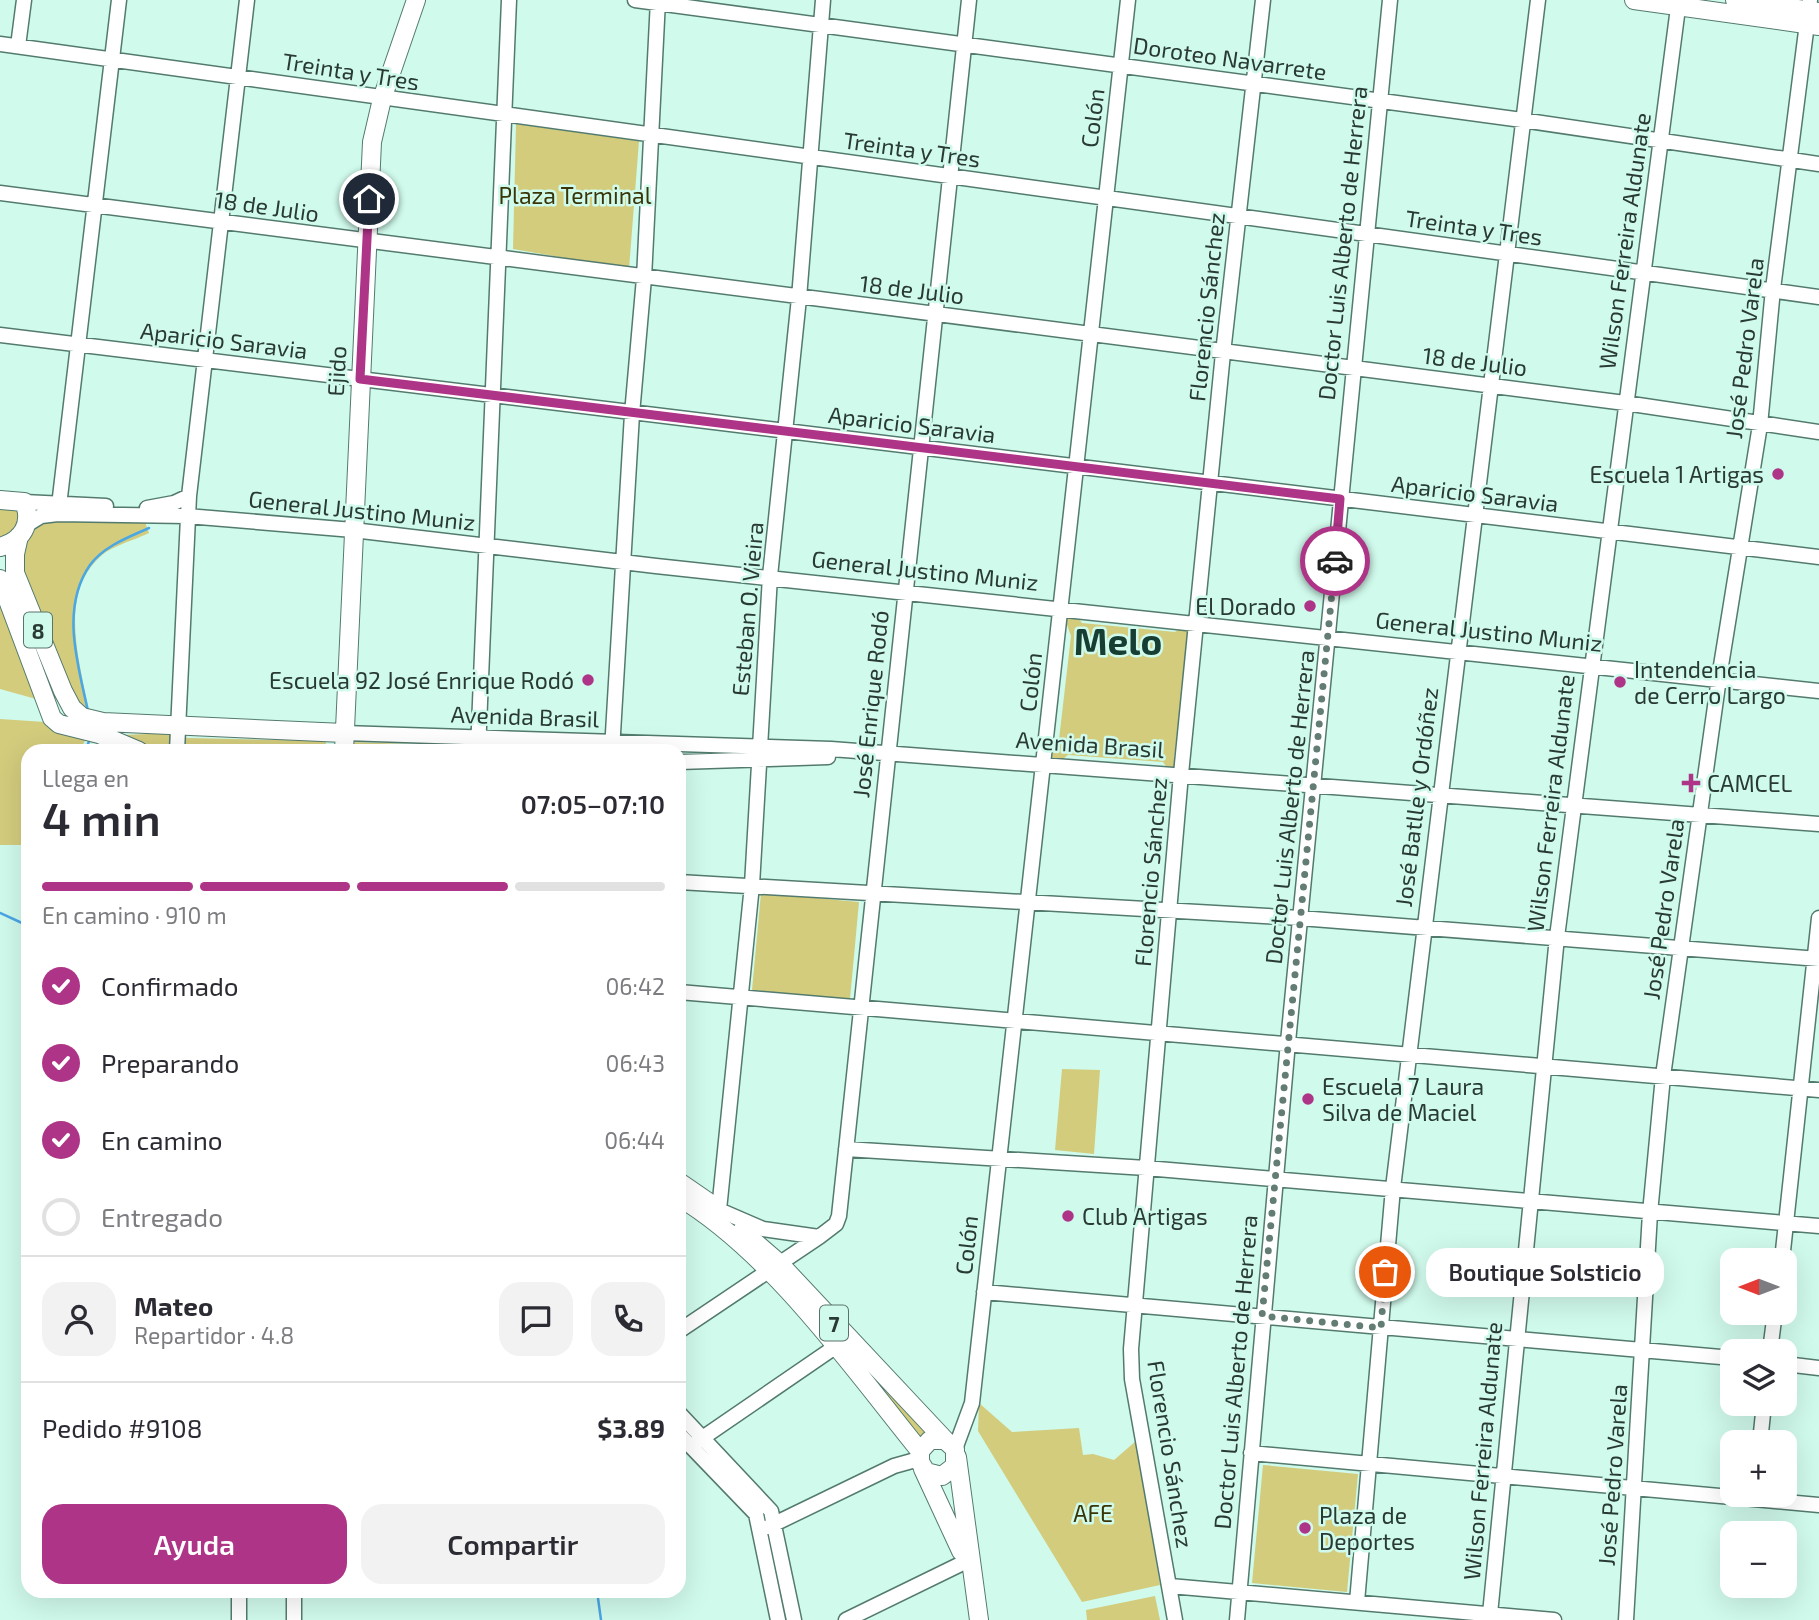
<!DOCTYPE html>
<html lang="es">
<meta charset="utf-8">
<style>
body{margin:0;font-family:"Exo 2",sans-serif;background:#f2f2f3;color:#2b2b33;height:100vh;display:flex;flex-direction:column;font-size:26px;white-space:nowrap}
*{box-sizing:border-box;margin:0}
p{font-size:23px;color:#7c7c81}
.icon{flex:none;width:38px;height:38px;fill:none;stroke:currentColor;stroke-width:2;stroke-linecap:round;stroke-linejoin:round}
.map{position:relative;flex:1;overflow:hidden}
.details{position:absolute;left:21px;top:744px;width:665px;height:854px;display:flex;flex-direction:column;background:#fff;border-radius:21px;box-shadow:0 7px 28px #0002}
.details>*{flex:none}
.needle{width:46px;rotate:270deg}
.controls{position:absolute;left:1720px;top:1248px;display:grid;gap:14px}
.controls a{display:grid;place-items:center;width:77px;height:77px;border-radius:14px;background:#fff;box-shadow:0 7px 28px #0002;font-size:35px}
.pin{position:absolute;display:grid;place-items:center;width:60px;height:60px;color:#fff;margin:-30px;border:4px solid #fff;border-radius:50%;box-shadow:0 2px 7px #0007}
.courier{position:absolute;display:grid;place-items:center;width:70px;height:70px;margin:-35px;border:5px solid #ae3487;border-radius:50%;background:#fff;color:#222;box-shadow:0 2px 9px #0007}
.bubble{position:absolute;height:49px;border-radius:21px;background:#fff;box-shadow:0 7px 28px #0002;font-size:23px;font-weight:600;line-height:49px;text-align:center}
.overview em{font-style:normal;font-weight:600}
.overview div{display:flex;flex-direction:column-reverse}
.overview{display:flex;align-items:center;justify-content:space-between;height:119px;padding:0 21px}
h1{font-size:46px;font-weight:600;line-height:52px}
.bar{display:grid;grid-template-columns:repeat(4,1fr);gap:10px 7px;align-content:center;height:84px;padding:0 21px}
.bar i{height:9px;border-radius:5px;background:#e1e1e2}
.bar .current{background:#ae3487}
.bar p{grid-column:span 4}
.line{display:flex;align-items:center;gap:18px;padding:0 21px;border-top:2px solid #e1e1e2}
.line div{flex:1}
.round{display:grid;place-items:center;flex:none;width:74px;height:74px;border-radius:21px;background:#f2f2f3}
ol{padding:0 21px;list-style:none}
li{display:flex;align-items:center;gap:21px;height:77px}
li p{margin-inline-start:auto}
li .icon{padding:7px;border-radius:50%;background:#ae3487;color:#fff;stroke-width:4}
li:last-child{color:#7c7c81}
li i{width:38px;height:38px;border:4px solid #e1e1e2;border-radius:50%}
.button{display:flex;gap:14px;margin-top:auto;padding:14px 21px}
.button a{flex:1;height:80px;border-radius:21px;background:#ae3487;color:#fff;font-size:28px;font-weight:600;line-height:80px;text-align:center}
.button a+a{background:#f2f2f3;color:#2b2b33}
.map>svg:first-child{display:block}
.green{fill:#d3cc7d}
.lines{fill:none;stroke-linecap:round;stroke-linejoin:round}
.stream{stroke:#49a7e5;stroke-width:2.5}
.minor-casing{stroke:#537a6e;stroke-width:17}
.major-casing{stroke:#537a6e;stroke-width:20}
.minor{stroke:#fff;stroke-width:14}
.major{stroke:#fff;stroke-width:18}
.done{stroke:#637d74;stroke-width:7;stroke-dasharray:0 12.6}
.route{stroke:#ae3487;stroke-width:9}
.poi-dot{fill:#ae3487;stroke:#d0faec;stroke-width:2.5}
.labels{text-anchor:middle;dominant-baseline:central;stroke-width:5;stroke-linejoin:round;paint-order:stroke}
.shield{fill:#d0faec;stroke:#5b746b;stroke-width:2}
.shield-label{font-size:21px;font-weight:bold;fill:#293a34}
.street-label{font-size:23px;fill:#293a34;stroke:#d0faec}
.park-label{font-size:23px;fill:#393507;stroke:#d0faec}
.poi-label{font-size:23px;fill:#293a34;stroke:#d0faec;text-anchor:start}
.town-label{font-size:37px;font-weight:bold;fill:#173e33;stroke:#d0faec}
</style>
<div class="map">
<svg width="1819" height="1620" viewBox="0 0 1819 1620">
<rect width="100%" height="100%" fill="#d0faec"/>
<path class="green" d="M 516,124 L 639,141 L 629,269 L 513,249 Z
M 0,506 L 20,507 L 22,520 L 5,538 L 0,537 Z
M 45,521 L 145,522 L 149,533 C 135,540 111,546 100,557 C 58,595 80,661 88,708 L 74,705 L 22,577 C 20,551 24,536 45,521 Z
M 0,596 L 36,699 L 0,689 Z
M 1069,616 L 1078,617 L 1082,623 L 1175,632 L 1181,628 L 1189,630 L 1174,758 L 1178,762 L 1176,769 L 1168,769 L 1163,762 L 1068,755 L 1063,759 L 1052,758 L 1053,751 L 1058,748 L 1071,636 L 1066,622 Z
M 0,719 L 45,722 L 86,738 L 80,751 L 28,751 L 28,845 L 0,845 Z
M 171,733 L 171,751 L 152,751 L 123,735 Z
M 186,738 L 326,741 L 325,751 L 186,751 Z
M 351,742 L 470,746 L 470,751 L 351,751 Z
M 483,746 L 606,749 L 606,751 L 483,751 Z
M 761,893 L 859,902 L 850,999 L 752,990 Z
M 1062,1069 L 1100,1070 L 1094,1154 L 1055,1150 Z
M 778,1267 L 932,1431 L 923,1434 L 916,1441 Z
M 979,1403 L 1012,1432 L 1079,1428 L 1083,1455 L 1093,1454 L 1114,1460 L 1136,1441 L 1160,1585 L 1082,1602 L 978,1431 Z
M 1263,1465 L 1358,1474 L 1347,1592 L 1252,1583 Z
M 1155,1596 L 1160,1620 L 1087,1620 L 1086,1610 Z"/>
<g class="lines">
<path class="stream" d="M 88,711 C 78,665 60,608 90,565 C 104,546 129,537 149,528
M 85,751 L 90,739
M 0,913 L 22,923 L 28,933
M 22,922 L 28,902
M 597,1591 L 601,1620"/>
<g class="minor-casing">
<path id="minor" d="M 635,0 L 1522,120 L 1819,164
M 0,44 L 1819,297
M 18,46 L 24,0
M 0,193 L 1625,403 L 1819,432
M 0,335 L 1819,557
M 24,502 L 106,506
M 147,508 L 174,503 L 189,496
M 58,514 L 119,0
M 28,524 L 41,516 L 58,514 L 187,516 L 353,530 L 656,566 L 1819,691
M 344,733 L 831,749 L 1819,824
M 612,750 L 632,414 L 644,278 L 658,0
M 177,751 L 189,496 L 247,0
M 478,751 L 509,0
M 679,762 L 828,757
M 679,882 L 1300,918 L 1819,959
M 679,992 L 1819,1090
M 846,1149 L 1146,1168 L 1819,1226
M 719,1210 L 763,1229 L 819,1237
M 713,1221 L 719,1210 L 752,885 L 770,576 L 799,298 L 823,0
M 1782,1260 L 1819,918
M 984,1292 L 1732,1358
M 679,1331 L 819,1237 L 836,1224 L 839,1216 L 969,0
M 1770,1351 L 1775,1312
M 1785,1364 L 1819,1368
M 679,1413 L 771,1511 L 794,1620
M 679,1434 L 756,1514 L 778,1620
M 698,1441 L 835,1347
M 1760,1442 L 1764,1404
M 955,1449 L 972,1403 L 1128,0
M 1251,1453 L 1819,1505
M 768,1527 L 894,1466 L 919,1459
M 1170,1586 L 1554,1620
M 1357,1602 L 1393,1188 L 1538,0
M 1490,1614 L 1557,937 L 1679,0
M 239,1620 L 239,1591
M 294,1620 L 294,1591
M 846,1620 L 969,1560
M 1175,1620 L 1132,1379 L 1131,1349 L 1181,774 L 1223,353 L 1263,0
M 1237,1620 L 1288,1042 L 1390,0
M 1626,1620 L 1650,1213 L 1663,1076 L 1719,678 L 1760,425 L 1773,289 L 1810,0"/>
</g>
<g class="major-casing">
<path id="major" d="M 1634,0 L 1819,26
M 1735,0 L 1819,12
M 0,500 L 24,502 C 33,524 22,541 0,547
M 19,536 L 15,554 L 15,573 L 63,691 L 72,708 L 82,717 L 103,722 L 344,733
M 0,579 L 52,718 L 59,724 L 99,734 L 139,751
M 344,751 L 372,142 L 382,99 L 416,0
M 679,1182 L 711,1204
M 679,1197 C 772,1253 852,1367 920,1451 L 920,1462 L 926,1472 L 942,1476 L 955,1466 L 955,1449 L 945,1440 L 930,1440 L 920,1451
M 742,1231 L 779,1263 L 945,1440
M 957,1457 L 979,1620
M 923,1469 L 961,1551 L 969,1560"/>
</g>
<use href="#minor" class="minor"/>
<use href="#major" class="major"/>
</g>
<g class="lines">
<path class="done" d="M 1335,561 L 1262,1316 L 1381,1328 L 1385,1272"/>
<path class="route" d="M 369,199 L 360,379 L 1340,499 L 1335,561"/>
</g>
<g class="poi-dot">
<circle cx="1778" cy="474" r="7"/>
<circle cx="1310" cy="606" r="7"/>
<circle cx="588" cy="680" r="7"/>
<circle cx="1620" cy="682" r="7"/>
<path d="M1687.5 772.5h7v7h7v7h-7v7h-7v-7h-7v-7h7z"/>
<circle cx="1308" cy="1099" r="7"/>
<circle cx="1068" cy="1216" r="7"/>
<circle cx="1305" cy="1528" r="7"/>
</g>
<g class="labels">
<g class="shield">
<rect x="24" y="612.5" width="28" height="35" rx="5"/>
<rect x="820" y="1305.5" width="28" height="35" rx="5"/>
</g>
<g class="shield-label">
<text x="38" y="630">8</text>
<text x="834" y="1323">7</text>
</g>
<g class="street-label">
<text transform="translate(1230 58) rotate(8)">Doroteo Navarrete</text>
<text transform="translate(351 71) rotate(9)">Treinta y Tres</text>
<text transform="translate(1092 118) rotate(-83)">Colón</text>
<text transform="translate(912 149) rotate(8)">Treinta y Tres</text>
<text transform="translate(267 206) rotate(8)">18 de Julio</text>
<text transform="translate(1474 227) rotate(8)">Treinta y Tres</text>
<text transform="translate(1624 241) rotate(-82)">Wilson Ferreira Aldunate</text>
<text transform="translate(1342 243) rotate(-84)">Doctor Luis Alberto de Herrera</text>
<text transform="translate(912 289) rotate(7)">18 de Julio</text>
<text transform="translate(1206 307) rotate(-84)">Florencio Sánchez</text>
<text transform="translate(224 340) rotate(7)">Aparicio Saravia</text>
<text transform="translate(1744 348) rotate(-83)">José Pedro Varela</text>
<text transform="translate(1475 361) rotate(7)">18 de Julio</text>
<text transform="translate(336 371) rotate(-87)">Ejido</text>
<text transform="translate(912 424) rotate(7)">Aparicio Saravia</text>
<text transform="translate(1475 493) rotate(7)">Aparicio Saravia</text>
<text transform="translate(362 510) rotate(6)">General Justino Muniz</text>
<text transform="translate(925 570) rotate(6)">General Justino Muniz</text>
<text transform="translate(747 609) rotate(-85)">Esteban O. Vieira</text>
<text transform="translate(1489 631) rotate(6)">General Justino Muniz</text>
<text transform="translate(1030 682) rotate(-84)">Colón</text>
<text transform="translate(870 704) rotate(-84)">José Enrique Rodó</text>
<text transform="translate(525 716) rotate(2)">Avenida Brasil</text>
<text transform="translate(1090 744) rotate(4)">Avenida Brasil</text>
<text transform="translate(1416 797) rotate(-83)">José Batlle y Ordóñez</text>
<text transform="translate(1550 803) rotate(-83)">Wilson Ferreira Aldunate</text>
<text transform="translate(1289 807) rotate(-84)">Doctor Luis Alberto de Herrera</text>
<text transform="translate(1150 872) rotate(-85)">Florencio Sánchez</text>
<text transform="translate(1663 909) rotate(-82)">José Pedro Varela</text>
<text transform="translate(966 1245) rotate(-84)">Colón</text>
<text transform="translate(1235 1372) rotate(-85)">Doctor Luis Alberto de Herrera</text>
<text transform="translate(1482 1451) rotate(-85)">Wilson Ferreira Aldunate</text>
<text transform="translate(1171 1454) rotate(81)">Florencio Sánchez</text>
<text transform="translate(1612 1475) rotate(-86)">José Pedro Varela</text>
</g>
<g class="park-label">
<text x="575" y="195">Plaza Terminal</text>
<text x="1093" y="1513">AFE</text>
</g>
<g class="poi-label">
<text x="1764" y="474" text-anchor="end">Escuela 1 Artigas</text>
<text x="1296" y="606" text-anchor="end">El Dorado</text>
<text x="1634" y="669">Intendencia<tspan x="1634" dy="26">de Cerro Largo</tspan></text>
<text x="574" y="680" text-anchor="end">Escuela 92 José Enrique Rodó</text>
<text x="1707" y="783">CAMCEL</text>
<text x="1322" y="1086">Escuela 7 Laura<tspan x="1322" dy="26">Silva de Maciel</tspan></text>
<text x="1082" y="1216">Club Artigas</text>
<text x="1319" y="1515">Plaza de<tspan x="1319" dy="26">Deportes</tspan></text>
</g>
<g class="town-label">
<text x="1118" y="640">Melo</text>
</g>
</g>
</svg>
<div class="controls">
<a><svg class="needle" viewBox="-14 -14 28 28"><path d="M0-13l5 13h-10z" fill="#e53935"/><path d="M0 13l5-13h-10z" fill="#7c7c81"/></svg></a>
<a><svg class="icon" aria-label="layers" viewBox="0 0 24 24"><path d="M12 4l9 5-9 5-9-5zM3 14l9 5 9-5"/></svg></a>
<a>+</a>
<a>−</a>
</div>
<div class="pin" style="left:1385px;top:1272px;background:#ea580c"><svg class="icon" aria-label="bag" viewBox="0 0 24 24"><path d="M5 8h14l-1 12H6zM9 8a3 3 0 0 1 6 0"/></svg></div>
<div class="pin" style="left:369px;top:199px;background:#1f2937"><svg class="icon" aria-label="home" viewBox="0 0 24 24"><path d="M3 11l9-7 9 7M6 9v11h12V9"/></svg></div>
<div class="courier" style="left:1335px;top:561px"><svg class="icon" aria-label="car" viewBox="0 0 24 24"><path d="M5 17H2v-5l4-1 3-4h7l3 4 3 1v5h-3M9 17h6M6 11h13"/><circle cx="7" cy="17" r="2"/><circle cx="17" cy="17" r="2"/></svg></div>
<div class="bubble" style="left:1426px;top:1248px;width:238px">Boutique Solsticio</div>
<section class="details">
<div class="overview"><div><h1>4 min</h1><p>Llega en</p></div><em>07:05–07:10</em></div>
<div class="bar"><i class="current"></i><i class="current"></i><i class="current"></i><i></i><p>En camino · 910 m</p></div>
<ol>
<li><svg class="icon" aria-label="check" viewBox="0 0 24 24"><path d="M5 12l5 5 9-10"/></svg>Confirmado<p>06:42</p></li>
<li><svg class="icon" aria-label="check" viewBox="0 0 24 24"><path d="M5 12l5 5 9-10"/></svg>Preparando<p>06:43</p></li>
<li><svg class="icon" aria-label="check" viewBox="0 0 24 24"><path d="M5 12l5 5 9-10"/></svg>En camino<p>06:44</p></li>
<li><i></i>Entregado</li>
</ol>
<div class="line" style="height:126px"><a class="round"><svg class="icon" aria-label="person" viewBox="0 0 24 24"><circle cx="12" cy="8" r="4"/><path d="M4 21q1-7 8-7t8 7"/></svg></a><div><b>Mateo</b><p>Repartidor · 4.8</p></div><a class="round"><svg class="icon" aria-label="chat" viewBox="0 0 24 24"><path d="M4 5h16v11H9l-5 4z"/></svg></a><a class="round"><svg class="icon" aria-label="phone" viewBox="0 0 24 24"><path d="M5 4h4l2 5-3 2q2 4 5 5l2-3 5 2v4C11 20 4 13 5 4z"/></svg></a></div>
<div class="line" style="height:91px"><div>Pedido #9108</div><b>$3.89</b></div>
<div class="button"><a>Ayuda</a><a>Compartir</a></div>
</section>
</div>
